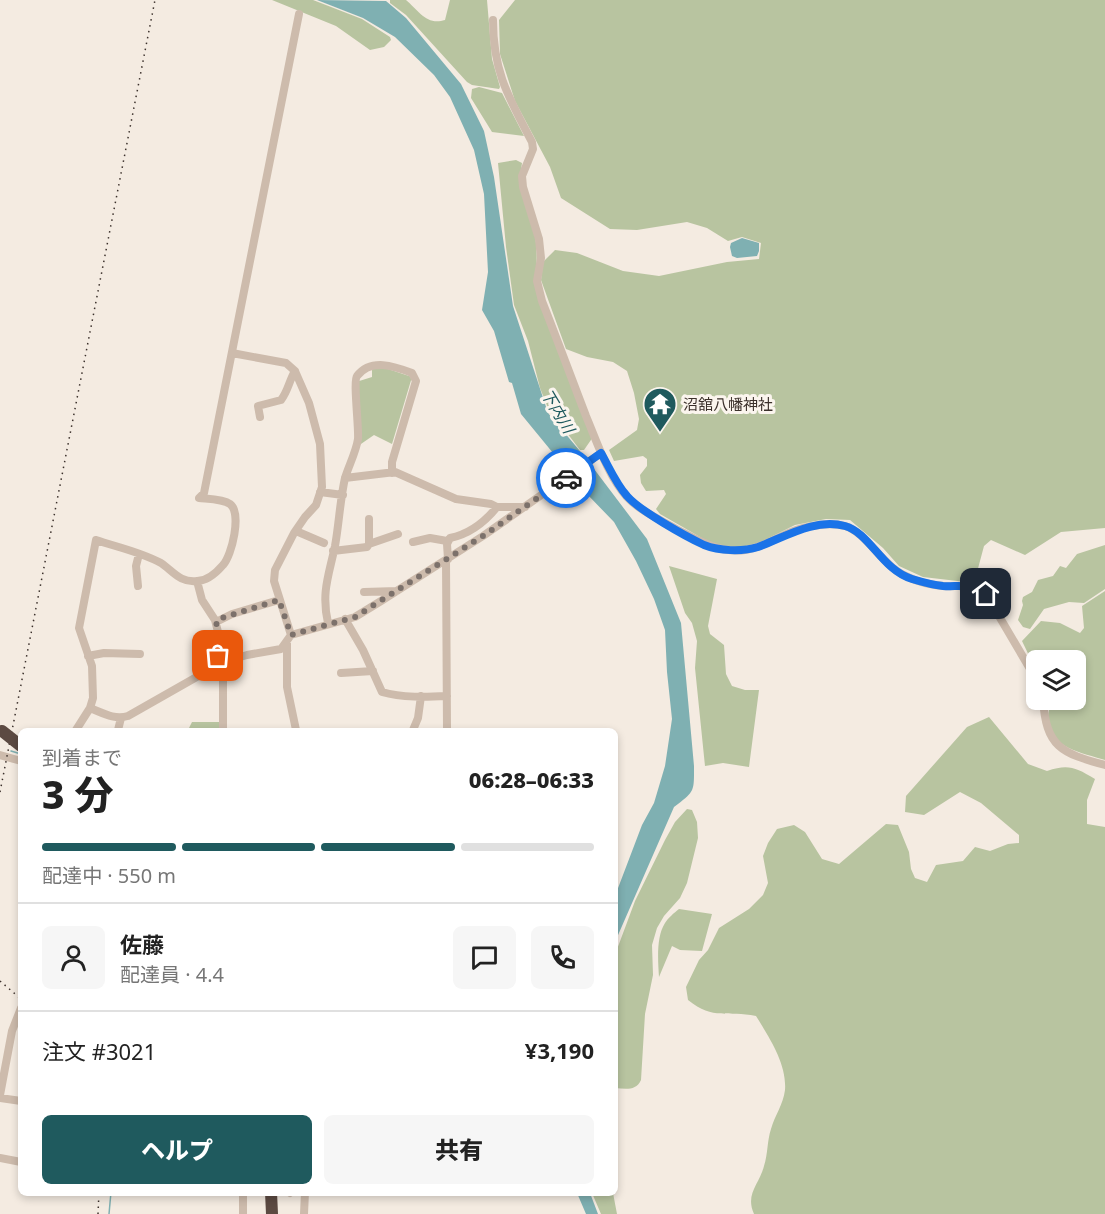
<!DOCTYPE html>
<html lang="ja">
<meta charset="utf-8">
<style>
body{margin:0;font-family:"Noto Sans","Noto Sans JP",sans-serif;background:#f6f6f6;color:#222;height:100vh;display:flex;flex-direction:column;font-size:22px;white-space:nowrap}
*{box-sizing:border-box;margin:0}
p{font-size:20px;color:#767676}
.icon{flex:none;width:33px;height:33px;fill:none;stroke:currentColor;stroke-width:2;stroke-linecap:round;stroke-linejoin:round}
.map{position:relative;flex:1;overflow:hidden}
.panel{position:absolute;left:18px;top:728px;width:600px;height:468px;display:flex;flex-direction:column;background:#fff;border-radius:9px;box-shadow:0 3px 9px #0003}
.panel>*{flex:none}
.controls{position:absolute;left:1026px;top:650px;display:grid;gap:12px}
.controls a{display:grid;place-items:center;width:60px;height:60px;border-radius:9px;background:#fff;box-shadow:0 3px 9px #0003;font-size:30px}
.pin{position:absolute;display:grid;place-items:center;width:51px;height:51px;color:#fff;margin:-26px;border-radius:12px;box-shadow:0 3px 9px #0006}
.courier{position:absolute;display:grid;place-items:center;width:60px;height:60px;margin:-30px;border:4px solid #1a73e8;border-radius:50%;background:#fff;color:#222;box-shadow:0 2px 8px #0007}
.headline em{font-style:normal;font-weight:800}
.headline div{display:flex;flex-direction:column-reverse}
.headline{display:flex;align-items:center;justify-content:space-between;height:102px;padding:0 24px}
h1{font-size:39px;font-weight:800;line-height:45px}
.bar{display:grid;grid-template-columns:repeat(4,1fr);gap:9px 6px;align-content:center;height:72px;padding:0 24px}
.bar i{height:8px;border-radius:4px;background:#e0e0e0}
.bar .selected{background:#1f5a5e}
.bar p{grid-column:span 4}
.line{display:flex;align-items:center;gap:15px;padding:0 24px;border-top:2px solid #e0e0e0}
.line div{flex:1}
.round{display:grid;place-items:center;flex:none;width:63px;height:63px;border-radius:9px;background:#f6f6f6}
.action{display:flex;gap:12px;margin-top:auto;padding:12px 24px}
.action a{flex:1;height:69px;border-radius:9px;background:#1f5a5e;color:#fff;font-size:24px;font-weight:800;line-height:69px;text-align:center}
.action a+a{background:#f6f6f6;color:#222}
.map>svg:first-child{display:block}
.green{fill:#b8c4a0}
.water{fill:#7fb0b2}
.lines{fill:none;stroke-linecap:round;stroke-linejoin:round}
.stream{stroke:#7fb0b2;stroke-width:1.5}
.minor{stroke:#cdbbac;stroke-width:8}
.highway{stroke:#5c4a42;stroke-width:12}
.rail{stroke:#3b302b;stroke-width:1.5;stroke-dasharray:1.5 4.5;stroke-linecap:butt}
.highway-bridge{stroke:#5c4a42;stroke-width:12}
.done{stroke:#7c716b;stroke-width:6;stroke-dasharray:0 10.8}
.route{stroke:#1a73e8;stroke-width:8}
.labels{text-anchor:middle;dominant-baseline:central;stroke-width:6;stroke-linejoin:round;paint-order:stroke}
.poi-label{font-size:15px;fill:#3b302b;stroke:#fbf5ee;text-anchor:start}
.water-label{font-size:16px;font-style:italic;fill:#1f5a5e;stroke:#fbf5ee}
</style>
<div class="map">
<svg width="1105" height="1214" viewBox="0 0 1105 1214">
<rect width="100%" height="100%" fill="#f4ebe1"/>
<path class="green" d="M 272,0 L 313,0 L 362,19 L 390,37 L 391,40 L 384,47 L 370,50 L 336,26 Z
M 390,0 L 406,0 C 419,11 427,26 445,20 L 450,0 L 487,0 L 492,59 L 500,87 L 499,89 L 472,85 L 467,82 L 406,15 L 390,3 Z
M 515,0 L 1105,0 L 1105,528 L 1061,532 L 1025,555 L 991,540 L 984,546 L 976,576 L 966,582 L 923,577 L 899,566 L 883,548 L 850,520 L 826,519 L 795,525 L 761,542 L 738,548 L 714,545 L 660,514 L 656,509 L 666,494 L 664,490 L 646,491 L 641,483 L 640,475 L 647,466 L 647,459 L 643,456 L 614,461 L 609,450 L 637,430 L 639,419 L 634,393 L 627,371 L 613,362 L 587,357 L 566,349 L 541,280 L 543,262 L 555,250 L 577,253 L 623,271 L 659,276 L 727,262 L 759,259 L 761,243 L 742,237 L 728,241 L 707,228 L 687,222 L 637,230 L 610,229 L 561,198 L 550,167 L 515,101 L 500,54 L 499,20 Z
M 479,87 L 502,93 L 524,136 L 492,132 L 471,98 L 472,89 Z
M 516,160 L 522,163 L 521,170 C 530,209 541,240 535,281 L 593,437 L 584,450 L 580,450 L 548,408 L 540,388 L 528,341 L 514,305 L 506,247 L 498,163 Z
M 382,367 L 412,377 L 392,444 L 374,435 L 358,446 L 356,382 L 372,377 L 372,369 Z
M 1105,545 L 1105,589 L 1084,603 L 1069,602 L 1044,609 L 1030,629 L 1023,627 L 1018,620 L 1023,605 L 1022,601 L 1023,597 L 1032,592 L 1038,580 L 1053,576 L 1060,566 L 1066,568 L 1077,554 Z
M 669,566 L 717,579 L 708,626 L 710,634 L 724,645 L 726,674 L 732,686 L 745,690 L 759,690 L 749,767 L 723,763 L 705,766 L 695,668 L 697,641 L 692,623 L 685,613 Z
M 1105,591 L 1105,760 C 1083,753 1048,748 1048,718 C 1048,711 1051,705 1051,699 L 1076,699 L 1076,660 L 1036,660 L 1036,670 L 1022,641 L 1041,621 L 1060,623 L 1080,633 L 1084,628 L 1082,606 Z
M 989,717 L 1028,764 L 1047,771 C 1068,764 1075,767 1095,779 L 1087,800 L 1087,824 L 1105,827 L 1105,1214 L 754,1214 C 745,1194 759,1185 764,1166 C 768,1154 767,1141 771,1129 C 775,1115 783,1105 785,1090 C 787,1064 769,1037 756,1016 C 727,1010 714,1021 688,1000 L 686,987 L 699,960 L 708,950 L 719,928 L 749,909 L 763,895 L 768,883 L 763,856 L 768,843 L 777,829 L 794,825 L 805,832 L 822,859 L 839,864 L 886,824 L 898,825 L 909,852 L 911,869 L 915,878 L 927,882 L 936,865 L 963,861 L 975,847 L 990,851 L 1008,844 L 1019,843 L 1019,835 L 981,803 L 960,792 L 924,815 L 905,812 L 906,796 L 967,727 Z
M 192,722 L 219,722 L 219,730 L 188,730 Z
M 687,809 L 692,810 L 697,822 L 698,838 L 687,883 L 680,898 L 664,916 L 657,928 L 652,945 L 653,975 L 645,1014 L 641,1080 C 636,1091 626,1089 615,1088 L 616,952 L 635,901 L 665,840 L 675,822 Z
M 679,909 L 712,914 L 702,951 L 680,950 L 672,946 L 659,977 C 658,961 656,937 665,923 C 668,918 674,913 679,909 Z
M 592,1193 L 613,1193 L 617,1214 L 601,1214 Z"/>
<path class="water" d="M 317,0 L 386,1 L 406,18 L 461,84 L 484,131 L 494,177 L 513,306 L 548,413 L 585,457 L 647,539 L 681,623 L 694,766 C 694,792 695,791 674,807 L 615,942 L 615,896 L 642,825 L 654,803 L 665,766 L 672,719 L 667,672 L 665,630 L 654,599 L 636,561 L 614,522 L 585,492 L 521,414 L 512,383 L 509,382 L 494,331 L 482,310 L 488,272 L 484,194 L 474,150 L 450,97 L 434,75 L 395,37 L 363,18 Z
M 742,238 L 759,243 L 759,251 L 757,256 L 737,258 L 732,256 L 730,247 L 731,243 Z
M 577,1193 L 590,1193 L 598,1214 L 586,1214 Z"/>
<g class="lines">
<path class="stream" d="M 11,751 L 21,754
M 109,1214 L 111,1192"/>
<path class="minor" d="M 493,20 C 493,72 509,98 532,142 L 533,149 L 522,176 L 523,187 L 539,239 L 541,258 L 537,281 L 542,301 C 557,339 571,377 586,416 C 597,442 608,476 627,497 C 641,512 663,521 680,531 C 701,542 720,553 745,550 C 761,548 776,538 791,532 C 805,526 830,522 845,526 C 868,533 882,567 908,577 C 918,582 932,585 943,586 C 960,587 972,583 986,594 L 1036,679
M 260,417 L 258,406 L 281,400 C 288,391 289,381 295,371
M 345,478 L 395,472 L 456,499 L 491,504 L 497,507 L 525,507
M 320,492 L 343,495
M 296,531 L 324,543
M 413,542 L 430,538 L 447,541
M 369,544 L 398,534
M 333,551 L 367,547 L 369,544 L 369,519
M 448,559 L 447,544 L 450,538 C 470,534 484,523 497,507
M 446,560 L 447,730
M 197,581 L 202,600 L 215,620 L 220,640 L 217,665
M 138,586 L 136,566 L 139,554
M 364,592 L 397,591
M 345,619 L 363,650 L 382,692 C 402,698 427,697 447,696
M 216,622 L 232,614 L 279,600
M 328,623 C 321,592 329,575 335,546 C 339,524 340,500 345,478 C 349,465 356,452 358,439 C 359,427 353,381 357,376 C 371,358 394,366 412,373 L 416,381 L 392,462 L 392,473
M 291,635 L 355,617 L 381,601 L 483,536 L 601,453
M 287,643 L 287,687 L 296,730
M 88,656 L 104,653 L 140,654
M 341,673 L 373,671
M 1043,699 C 1046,747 1061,753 1105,765
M 90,708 C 103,713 114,720 128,716 L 223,662 L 247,655 L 281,649 L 291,635 L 274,581 L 275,570 L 294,533 L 305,517 L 316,505 L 322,487 L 320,444 L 309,403 L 295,371 L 286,363 L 232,353
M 76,730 L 90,708 L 93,698 L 92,666 L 79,628 L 96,540 C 117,547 141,552 161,563 C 173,571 180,583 197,581 C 207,581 217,572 223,565 C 232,555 242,513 230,504 C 223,499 208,499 199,498 L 204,493 L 299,14
M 118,730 L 121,718
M 223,730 L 223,662
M 413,730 L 418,718 L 421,696
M 0,755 L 21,761
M 0,1095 L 12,1031 L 21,1008
M 0,1098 L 21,1101
M 0,1158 L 21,1162
M 243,1192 L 243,1214
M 290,1193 L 291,1192
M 304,1214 L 305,1192"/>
<path class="highway" d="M 271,1192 L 272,1214"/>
<path class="rail" d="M 0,792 L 155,0
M 0,981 L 21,999
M 98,1214 L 99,1192"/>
<path class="highway-bridge" d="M 2,731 L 21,746"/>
</g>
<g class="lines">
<path class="done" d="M 218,656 L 220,640 L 216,622 L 222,618 L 279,600 L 291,635 L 355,617 L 483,536 L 566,478"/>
<path class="route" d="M 566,478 L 601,453 C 609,467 616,484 627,496 C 640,511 685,536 704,545 C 719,551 742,552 758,547 C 785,537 814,518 845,526 C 870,533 882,570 912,579 C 922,582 933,585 943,586 C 959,587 972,583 986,594"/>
</g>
<defs>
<g id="temple-pin" transform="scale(1.725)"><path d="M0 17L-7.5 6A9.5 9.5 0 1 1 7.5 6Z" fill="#1f5a5e" stroke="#fbf5ee"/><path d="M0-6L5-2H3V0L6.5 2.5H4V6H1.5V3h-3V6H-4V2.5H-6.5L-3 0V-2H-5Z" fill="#fff"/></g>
</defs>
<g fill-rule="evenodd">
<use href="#temple-pin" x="660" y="404"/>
</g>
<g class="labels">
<g class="poi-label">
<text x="683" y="404">沼舘八幡神社</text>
</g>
<g class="water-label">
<text transform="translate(558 411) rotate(59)">下内川</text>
</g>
</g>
</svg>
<div class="controls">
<a><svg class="icon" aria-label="layers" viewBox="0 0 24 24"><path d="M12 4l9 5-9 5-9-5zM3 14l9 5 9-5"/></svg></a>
</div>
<div class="pin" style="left:218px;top:656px;background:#ea580c"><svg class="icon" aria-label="bag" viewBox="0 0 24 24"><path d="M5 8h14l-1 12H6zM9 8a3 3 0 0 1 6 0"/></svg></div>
<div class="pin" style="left:986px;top:594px;background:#1f2937"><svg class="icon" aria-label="home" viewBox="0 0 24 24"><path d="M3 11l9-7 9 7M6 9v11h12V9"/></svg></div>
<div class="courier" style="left:566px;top:478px"><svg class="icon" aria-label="car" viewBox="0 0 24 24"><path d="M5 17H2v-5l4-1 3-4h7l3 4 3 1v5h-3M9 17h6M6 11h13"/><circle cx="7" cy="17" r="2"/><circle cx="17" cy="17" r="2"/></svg></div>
<section class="panel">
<div class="headline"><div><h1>3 分</h1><p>到着まで</p></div><em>06:28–06:33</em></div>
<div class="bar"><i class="selected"></i><i class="selected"></i><i class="selected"></i><i></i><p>配達中 · 550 m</p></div>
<div class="line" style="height:108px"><a class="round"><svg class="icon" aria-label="person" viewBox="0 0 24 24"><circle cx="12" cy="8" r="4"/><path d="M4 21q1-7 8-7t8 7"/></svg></a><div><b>佐藤</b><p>配達員 · 4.4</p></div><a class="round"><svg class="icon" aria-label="chat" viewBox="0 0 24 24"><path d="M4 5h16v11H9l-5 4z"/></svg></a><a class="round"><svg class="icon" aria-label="phone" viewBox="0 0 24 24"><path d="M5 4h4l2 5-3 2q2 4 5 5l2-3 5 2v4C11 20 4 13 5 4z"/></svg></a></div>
<div class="line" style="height:78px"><div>注文 #3021</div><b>¥3,190</b></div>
<div class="action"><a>ヘルプ</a><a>共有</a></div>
</section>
</div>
